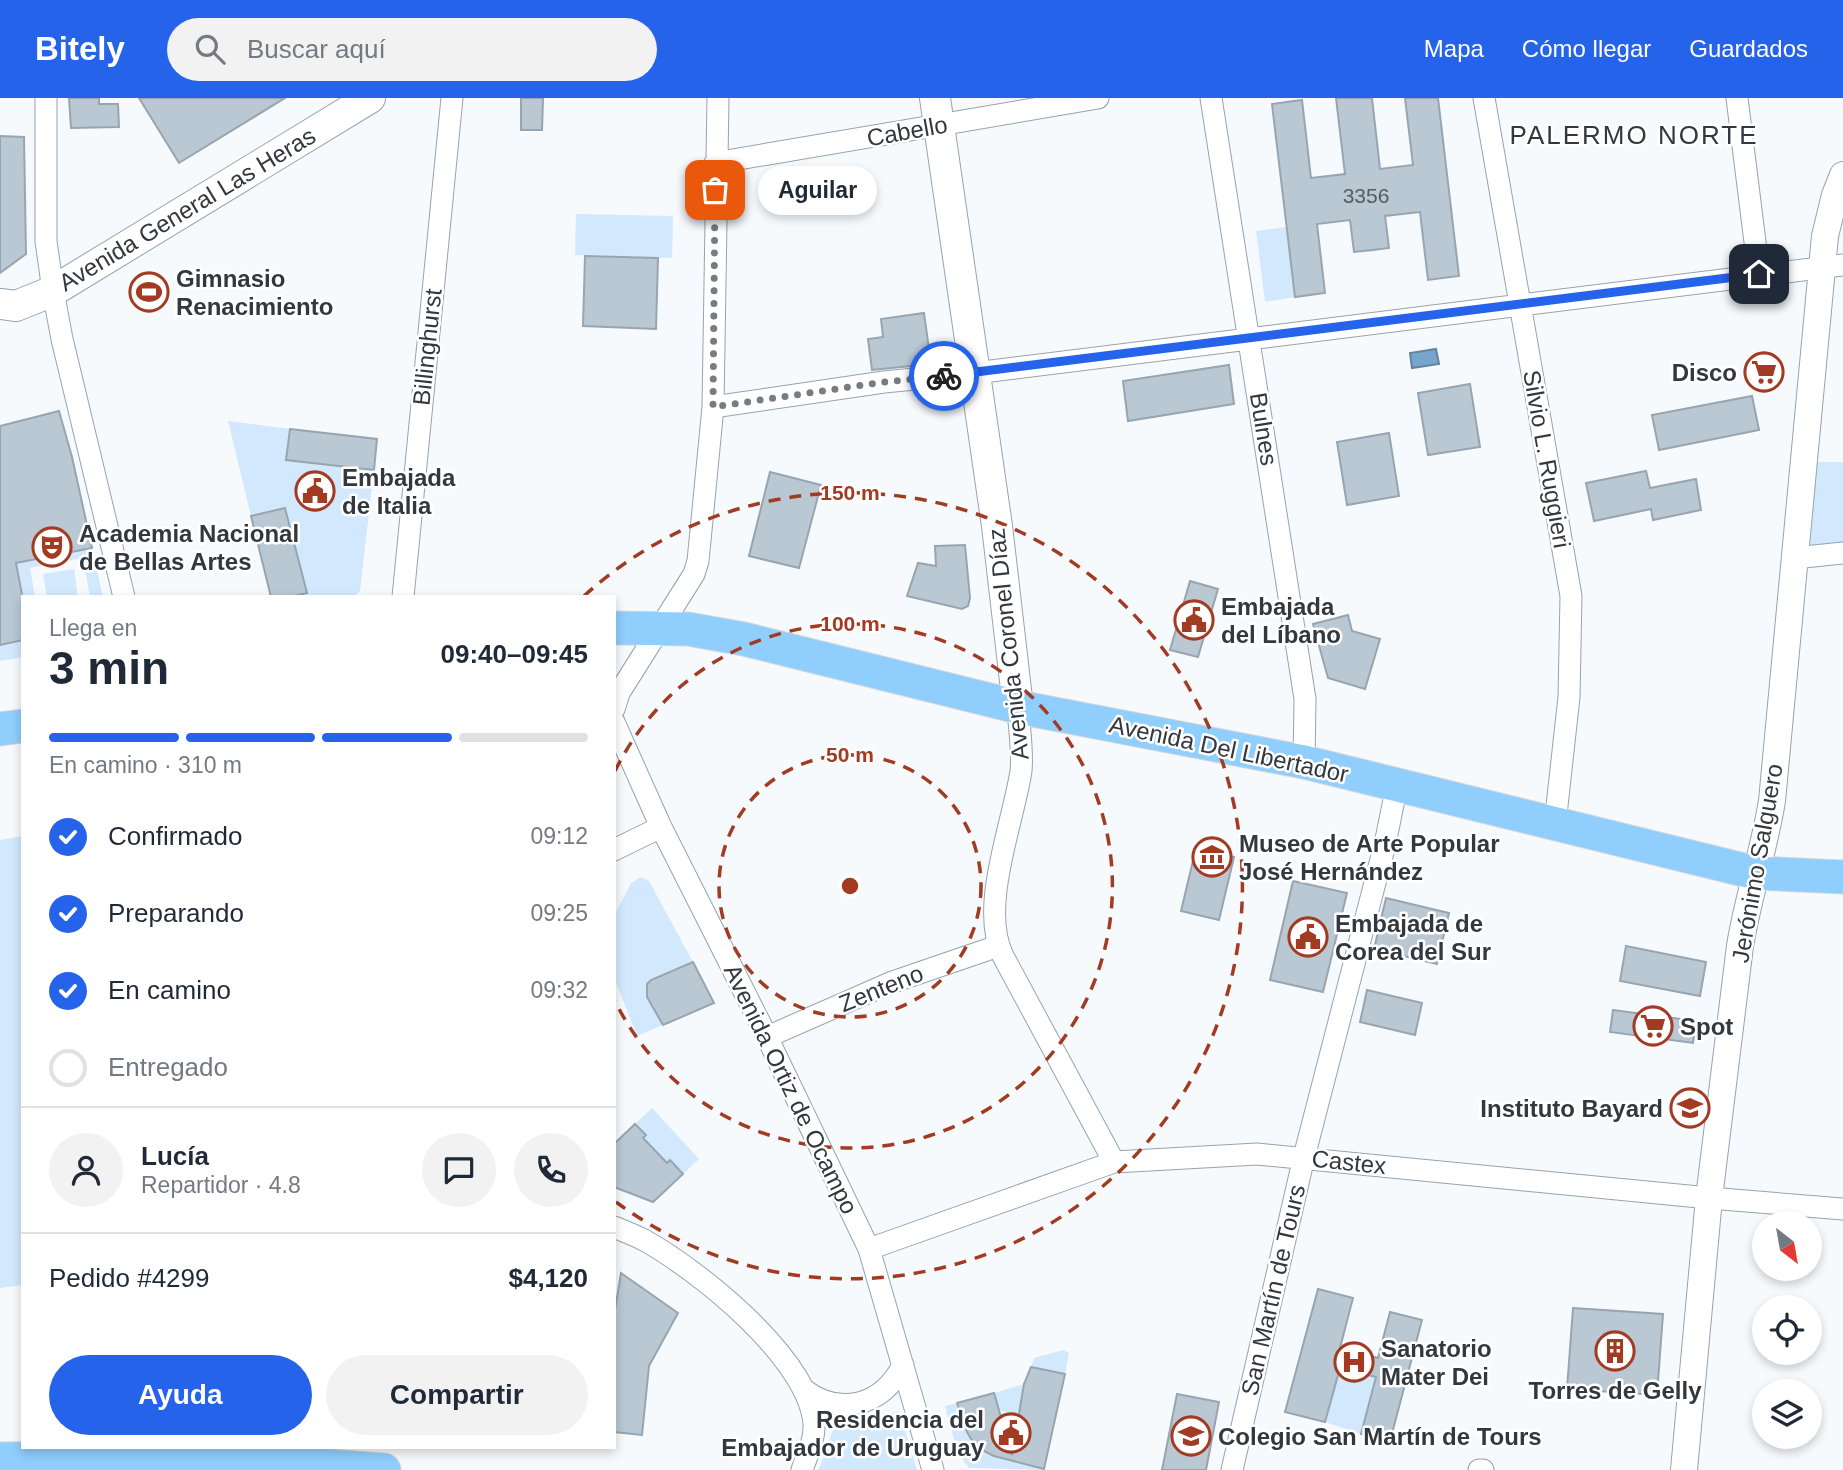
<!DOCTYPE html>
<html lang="es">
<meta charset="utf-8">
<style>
body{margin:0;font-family:Arial,sans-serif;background:#f2f2f3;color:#1f2937;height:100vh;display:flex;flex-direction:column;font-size:26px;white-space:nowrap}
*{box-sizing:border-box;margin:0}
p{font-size:23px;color:#747a83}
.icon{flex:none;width:38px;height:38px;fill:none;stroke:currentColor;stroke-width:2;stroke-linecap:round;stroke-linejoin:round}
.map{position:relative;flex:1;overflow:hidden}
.details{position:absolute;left:21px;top:497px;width:595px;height:854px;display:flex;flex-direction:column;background:#fff;border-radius:0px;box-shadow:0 4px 10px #0003}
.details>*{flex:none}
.needle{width:46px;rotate:149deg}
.tools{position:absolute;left:1752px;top:1113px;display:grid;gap:14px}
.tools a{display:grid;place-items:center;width:70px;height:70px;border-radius:50%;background:#fff;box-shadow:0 4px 10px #0003;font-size:35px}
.pin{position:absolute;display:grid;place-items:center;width:60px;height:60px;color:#fff;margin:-30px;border-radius:14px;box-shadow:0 4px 10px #0006}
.courier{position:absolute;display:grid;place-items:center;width:70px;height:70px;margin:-35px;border:5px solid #2563eb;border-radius:50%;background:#fff;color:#222;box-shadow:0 2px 9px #0007}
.bubble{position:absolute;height:49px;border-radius:24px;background:#fff;box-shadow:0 4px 10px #0003;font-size:23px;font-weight:800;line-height:49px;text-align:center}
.headline em{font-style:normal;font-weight:800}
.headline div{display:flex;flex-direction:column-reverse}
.headline{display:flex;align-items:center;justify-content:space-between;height:119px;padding:0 28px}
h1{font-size:46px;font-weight:800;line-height:52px}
.bar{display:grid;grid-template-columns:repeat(4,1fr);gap:10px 7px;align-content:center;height:84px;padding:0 28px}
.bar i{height:9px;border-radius:5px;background:#e0e1e3}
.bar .selected{background:#2563eb}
.bar p{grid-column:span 4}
.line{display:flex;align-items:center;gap:18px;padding:0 28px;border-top:2px solid #e0e1e3}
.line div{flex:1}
.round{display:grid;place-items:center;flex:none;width:74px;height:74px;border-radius:37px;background:#f2f2f3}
ol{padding:0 28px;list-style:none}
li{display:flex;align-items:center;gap:21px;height:77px}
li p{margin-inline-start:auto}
li .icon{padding:7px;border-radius:50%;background:#2563eb;color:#fff;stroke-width:4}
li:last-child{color:#747a83}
li i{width:38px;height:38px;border:4px solid #e0e1e3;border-radius:50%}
.button{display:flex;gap:14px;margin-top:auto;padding:14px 28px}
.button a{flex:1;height:80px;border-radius:42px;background:#2563eb;color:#fff;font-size:28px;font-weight:800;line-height:80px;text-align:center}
.button a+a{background:#f2f2f3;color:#1f2937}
header{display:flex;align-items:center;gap:42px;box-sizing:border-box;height:98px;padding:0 35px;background:#2563eb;color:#fff}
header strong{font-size:33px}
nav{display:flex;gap:38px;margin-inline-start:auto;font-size:24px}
.search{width:490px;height:63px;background:#f2f2f3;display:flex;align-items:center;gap:18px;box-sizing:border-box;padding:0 24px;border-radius:38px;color:#747a83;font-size:26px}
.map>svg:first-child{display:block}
.green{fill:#d2e8fc}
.water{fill:#78a5cb;stroke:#6384a0;stroke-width:2}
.building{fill:#bac8d4;stroke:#97a5b1;stroke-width:2}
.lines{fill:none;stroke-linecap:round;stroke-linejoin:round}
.minor-casing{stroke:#95a3af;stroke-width:23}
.tertiary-casing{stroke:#95a3af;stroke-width:28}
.secondary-casing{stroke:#95a3af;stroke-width:32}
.primary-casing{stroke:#d6d7d8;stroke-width:35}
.minor{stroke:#fff;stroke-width:21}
.tertiary{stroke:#fff;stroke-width:26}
.secondary{stroke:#fff;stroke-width:30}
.primary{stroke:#8fcefd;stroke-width:33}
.done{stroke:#777c80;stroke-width:7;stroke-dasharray:0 12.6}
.route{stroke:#2563eb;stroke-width:9}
.ring{fill:none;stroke:#a33a22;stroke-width:3.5;stroke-dasharray:12 9}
.labels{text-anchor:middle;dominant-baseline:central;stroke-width:5;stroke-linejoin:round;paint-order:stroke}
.number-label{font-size:21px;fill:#545c63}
.street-label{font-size:24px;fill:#32383d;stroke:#fff}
.poi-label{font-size:24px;font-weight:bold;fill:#32383d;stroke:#fff;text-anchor:start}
.neighbourhood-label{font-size:26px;letter-spacing:2px;fill:#32383d;stroke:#fff}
.centre{fill:#a33a22;stroke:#fff;stroke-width:3.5}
.ring-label{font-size:21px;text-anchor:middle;font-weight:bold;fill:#a33a22;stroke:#fff;stroke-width:5;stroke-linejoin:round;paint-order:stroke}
</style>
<header>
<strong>Bitely</strong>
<div class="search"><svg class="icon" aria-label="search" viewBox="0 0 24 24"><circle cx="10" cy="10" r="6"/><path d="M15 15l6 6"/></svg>Buscar aquí</div>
<nav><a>Mapa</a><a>Cómo llegar</a><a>Guardados</a></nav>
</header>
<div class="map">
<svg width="1843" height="1372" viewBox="0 0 1843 1372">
<rect width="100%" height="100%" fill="#f7fafd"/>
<path class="green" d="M 576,116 L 673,118 L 672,160 L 575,157 Z
M 1286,129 L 1295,199 L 1265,204 L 1256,133 Z
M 228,323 L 290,331 L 374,372 L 360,493 L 353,499 L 290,499 L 306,494 L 286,410 L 251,418 Z
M 1807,364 L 1843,364 L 1843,451 L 1799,455 Z
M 92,450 L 103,499 L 90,499 L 83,460 L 30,470 L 35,499 L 23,499 L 23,502 L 16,465 Z
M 74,471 L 78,499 L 47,499 L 43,476 Z
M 23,542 L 23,559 L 0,563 L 0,547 Z
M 23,738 L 23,1187 L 0,1190 L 0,742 Z
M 641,779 L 649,783 L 693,864 L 651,882 L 647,886 L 647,899 L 663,927 L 637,938 L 614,879 L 614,818 L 631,785 Z
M 652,1010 L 699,1061 L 683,1076 L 670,1063 L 667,1065 L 643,1040 L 645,1037 L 635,1026 Z
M 1063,1252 L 1069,1255 L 1065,1276 L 1031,1269 L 1034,1260 Z
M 1336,1269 L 1376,1279 L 1361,1336 L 1325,1324 L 1336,1282 Z
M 1024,1286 L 1029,1322 L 999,1312 L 994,1295 Z
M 957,1305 C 971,1351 973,1352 1019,1364 C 1027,1366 1038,1368 1044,1372 L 969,1370 L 958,1356 L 945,1308 Z
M 899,1313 L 917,1372 L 818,1372 L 828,1350 L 833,1329 L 852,1329 Z"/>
<path class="water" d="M 1436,251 L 1439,266 L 1412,270 L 1410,255 Z"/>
<path class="building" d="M 69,0 L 99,0 L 99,6 L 118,6 L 119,29 L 71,30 Z
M 139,0 L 285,0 L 179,65 Z
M 521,0 L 543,0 L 542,32 L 521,32 Z
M 1336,0 L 1372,0 L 1380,71 L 1413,67 L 1405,0 L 1438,0 L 1459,178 L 1428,182 L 1420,114 L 1385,118 L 1389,150 L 1373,152 L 1354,154 L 1350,122 L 1317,126 L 1325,195 L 1295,199 L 1272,6 L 1302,2 L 1311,80 L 1345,76 Z
M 0,38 L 24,39 L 26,156 L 0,175 Z
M 585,158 L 658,160 L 656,231 L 583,228 Z
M 924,215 L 931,266 L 872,272 L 868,241 L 883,239 L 881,221 Z
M 1229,267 L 1234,306 L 1128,323 L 1123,283 Z
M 1470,286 L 1480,349 L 1428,357 L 1418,295 Z
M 1752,298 L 1759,332 L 1659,352 L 1652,317 Z
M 59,313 L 72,359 L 92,450 L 16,465 L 23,502 L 23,542 L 0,547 L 0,328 Z
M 290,331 L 377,341 L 374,372 L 286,362 Z
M 1389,335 L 1399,398 L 1347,407 L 1337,344 Z
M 1646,373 L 1650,390 L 1696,381 L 1701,412 L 1653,422 L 1651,411 L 1594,423 L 1586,385 Z
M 770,374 L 821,387 L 799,470 L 749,458 Z
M 285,410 L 307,495 L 290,499 L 271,499 L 251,418 Z
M 965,447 L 970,500 L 968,508 L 962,511 L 907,498 L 918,465 L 936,468 L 935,448 Z
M 1190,483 L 1218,491 L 1198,559 L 1170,552 Z
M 1348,517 L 1352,533 L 1380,541 L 1365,591 L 1328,580 L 1313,526 Z
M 1196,750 L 1234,759 L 1219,822 L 1181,813 Z
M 1293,783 L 1347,795 L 1323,894 L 1270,882 Z
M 1386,800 L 1449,815 L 1437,866 L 1374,851 Z
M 1626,848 L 1706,864 L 1700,898 L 1620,883 Z
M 693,864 L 714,905 L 663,927 L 647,899 L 647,886 L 651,882 Z
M 1367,892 L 1422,905 L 1415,937 L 1360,924 Z
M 1613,912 L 1696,923 L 1693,945 L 1610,934 Z
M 635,1026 L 646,1037 L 643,1040 L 667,1065 L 670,1062 L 683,1076 L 653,1104 L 614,1089 L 614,1046 Z
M 621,1175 L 678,1215 L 649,1268 L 642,1337 L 614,1334 L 614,1218 Z
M 1318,1191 L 1353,1200 L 1340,1250 L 1378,1260 L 1390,1214 L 1422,1222 L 1390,1343 L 1361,1336 L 1376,1279 L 1340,1270 L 1325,1324 L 1285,1314 Z
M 1573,1210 L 1663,1216 L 1657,1297 L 1567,1291 Z
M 1031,1269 L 1065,1276 L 1044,1371 L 994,1358 L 976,1349 L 967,1334 L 957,1305 L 994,1295 L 1012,1357 L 1024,1286 Z
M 1177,1296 L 1219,1304 L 1206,1372 L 1162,1372 Z"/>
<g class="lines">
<g class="minor-casing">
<path id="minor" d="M 46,0 L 46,143 L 53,193 L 62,241 L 124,499
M 1211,0 L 1305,601 L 1304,664
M 1484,0 L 1571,498 L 1569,599 L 1555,726
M 1737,0 L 1759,176
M 715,65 L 1098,0
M 713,309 L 884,284 L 975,275 L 1843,167
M 1795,460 L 1843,455
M 403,499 L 452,0
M 1018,609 C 1019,630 1023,653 1021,673 C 1013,726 979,809 1003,858 L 1114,1064
M 614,611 L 619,595 L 694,476 L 698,463 L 713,309 L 718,0
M 614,624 L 661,729 L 767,939 L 869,1151 L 933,1372
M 614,752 L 661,729
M 767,939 L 890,885 L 998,848
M 614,1129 C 624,1133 634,1137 644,1142 C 698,1172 809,1260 814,1326 C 815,1342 807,1357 802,1372
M 869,1151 L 1114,1064 L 1257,1056 L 1709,1100 L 1843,1111
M 803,1291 C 840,1319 882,1308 903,1267
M 1232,1372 L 1304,1059 L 1385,746 L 1397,687
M 1479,1372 L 1483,1372"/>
</g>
<g class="tertiary-casing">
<path id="tertiary" d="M 1684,1372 L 1709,1100 L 1740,848 C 1748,799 1764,752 1772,703 L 1825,138 L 1835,97 L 1843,77"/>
</g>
<g class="secondary-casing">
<path id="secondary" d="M 935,0 L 997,428 L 1018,609
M 0,206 L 16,208 L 53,193 L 370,0"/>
</g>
<g class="primary-casing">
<path id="primary" d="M 614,530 L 688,531 L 744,541 L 1018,609 L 1304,664 L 1756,775 L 1843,779
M 0,631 L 23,628
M 0,1361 L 199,1359 L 384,1372"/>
</g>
<use href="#minor" class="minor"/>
<use href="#tertiary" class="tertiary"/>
<use href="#secondary" class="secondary"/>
<use href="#primary" class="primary"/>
</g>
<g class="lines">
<path class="done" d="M 715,92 L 713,309 L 884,284 L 944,278"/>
<path class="route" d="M 944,278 L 1759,176"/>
</g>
<g class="ring">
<circle cx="850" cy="788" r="131"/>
<path d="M615 673A262 262 0 1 1 615 903"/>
<path d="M584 498A393 393 0 1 1 616 1104"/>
</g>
<defs>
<g id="stadium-ring" transform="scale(2.0125)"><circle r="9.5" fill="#fff" stroke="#a33a22" stroke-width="1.5"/><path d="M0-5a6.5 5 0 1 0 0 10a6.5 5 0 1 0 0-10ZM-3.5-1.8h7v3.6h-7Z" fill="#a33a22"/></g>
<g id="supermarket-ring" transform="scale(2.0125)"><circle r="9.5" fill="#fff" stroke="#a33a22" stroke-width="1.5"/><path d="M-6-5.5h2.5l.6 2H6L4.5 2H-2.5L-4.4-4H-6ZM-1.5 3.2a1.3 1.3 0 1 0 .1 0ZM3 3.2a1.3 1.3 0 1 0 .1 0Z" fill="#a33a22"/></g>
<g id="civic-ring" transform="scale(2.0125)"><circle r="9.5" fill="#fff" stroke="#a33a22" stroke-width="1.5"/><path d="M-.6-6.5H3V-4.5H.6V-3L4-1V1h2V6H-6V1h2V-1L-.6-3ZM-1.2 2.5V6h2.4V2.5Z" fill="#a33a22"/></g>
<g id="theatre-ring" transform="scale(2.0125)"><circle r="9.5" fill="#fff" stroke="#a33a22" stroke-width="1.5"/><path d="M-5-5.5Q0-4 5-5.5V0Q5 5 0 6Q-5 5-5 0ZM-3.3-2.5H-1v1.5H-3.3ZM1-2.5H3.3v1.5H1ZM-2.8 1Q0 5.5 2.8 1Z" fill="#a33a22"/></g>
<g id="museum-ring" transform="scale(2.0125)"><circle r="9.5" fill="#fff" stroke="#a33a22" stroke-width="1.5"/><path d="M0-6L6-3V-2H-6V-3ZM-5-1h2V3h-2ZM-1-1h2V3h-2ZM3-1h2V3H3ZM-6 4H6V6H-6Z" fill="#a33a22"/></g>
<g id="school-ring" transform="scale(2.0125)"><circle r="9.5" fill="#fff" stroke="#a33a22" stroke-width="1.5"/><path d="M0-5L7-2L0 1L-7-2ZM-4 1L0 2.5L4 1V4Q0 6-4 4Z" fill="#a33a22"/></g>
<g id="building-ring" transform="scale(2.0125)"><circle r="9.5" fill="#fff" stroke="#a33a22" stroke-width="1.5"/><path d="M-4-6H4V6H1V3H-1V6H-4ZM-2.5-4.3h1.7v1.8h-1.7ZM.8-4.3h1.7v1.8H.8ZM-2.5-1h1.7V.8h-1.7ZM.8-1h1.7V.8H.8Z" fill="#a33a22"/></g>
<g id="hospital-ring" transform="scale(2.0125)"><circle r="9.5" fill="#fff" stroke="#a33a22" stroke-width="1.5"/><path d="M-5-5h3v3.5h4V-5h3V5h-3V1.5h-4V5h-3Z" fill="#a33a22"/></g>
<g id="university-ring" transform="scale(2.0125)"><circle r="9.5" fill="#fff" stroke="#a33a22" stroke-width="1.5"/><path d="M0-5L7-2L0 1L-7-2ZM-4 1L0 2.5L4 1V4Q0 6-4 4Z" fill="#a33a22"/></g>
</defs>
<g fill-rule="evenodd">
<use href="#stadium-ring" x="149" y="194"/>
<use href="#supermarket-ring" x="1764" y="274"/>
<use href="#civic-ring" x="315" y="393"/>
<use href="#theatre-ring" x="52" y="449"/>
<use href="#civic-ring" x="1194" y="522"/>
<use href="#museum-ring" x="1212" y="759"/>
<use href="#civic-ring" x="1308" y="839"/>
<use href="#supermarket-ring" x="1653" y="928"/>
<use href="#school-ring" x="1690" y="1010"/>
<use href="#building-ring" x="1615" y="1253"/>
<use href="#hospital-ring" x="1354" y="1264"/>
<use href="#civic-ring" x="1011" y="1335"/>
<use href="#university-ring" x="1191" y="1338"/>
</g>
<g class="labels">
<g class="number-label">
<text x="1366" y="97">3356</text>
</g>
<g class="street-label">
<text transform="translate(907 33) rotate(-10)">Cabello</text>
<text transform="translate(187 111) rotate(-31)">Avenida General Las Heras</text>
<text transform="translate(427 249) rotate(-84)">Billinghurst</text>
<text transform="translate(1264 331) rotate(81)">Bulnes</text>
<text transform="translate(1547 361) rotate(80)">Silvio L. Ruggieri</text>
<text transform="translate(1008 546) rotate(-96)">Avenida Coronel Díaz</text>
<text transform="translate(1229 651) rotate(12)">Avenida Del Libertador</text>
<text transform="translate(1757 765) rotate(-80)">Jerónimo Salguero</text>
<text transform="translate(881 890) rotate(-22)">Zenteno</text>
<text transform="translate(791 991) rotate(64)">Avenida Ortiz de Ocampo</text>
<text transform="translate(1349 1064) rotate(6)">Castex</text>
<text transform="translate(1273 1192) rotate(-77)">San Martín de Tours</text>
</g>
<g class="poi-label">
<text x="176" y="180">Gimnasio<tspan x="176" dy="28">Renacimiento</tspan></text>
<text x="1737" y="274" text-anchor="end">Disco</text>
<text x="342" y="379">Embajada<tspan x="342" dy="28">de Italia</tspan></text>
<text x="79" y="435">Academia Nacional<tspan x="79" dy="28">de Bellas Artes</tspan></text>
<text x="1221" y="508">Embajada<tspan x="1221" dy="28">del Líbano</tspan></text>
<text x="1239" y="745">Museo de Arte Popular<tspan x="1239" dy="28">José Hernández</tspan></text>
<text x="1335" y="825">Embajada de<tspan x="1335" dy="28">Corea del Sur</tspan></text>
<text x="1680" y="928">Spot</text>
<text x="1663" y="1010" text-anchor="end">Instituto Bayard</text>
<text x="1381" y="1250">Sanatorio<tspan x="1381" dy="28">Mater Dei</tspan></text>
<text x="1615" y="1292" text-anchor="middle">Torres de Gelly</text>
<text x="984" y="1321" text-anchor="end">Residencia del<tspan x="984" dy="28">Embajador de Uruguay</tspan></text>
<text x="1218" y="1338">Colegio San Martín de Tours</text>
</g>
<g class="neighbourhood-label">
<text x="1634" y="37">PALERMO NORTE</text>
</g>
</g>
<circle cx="850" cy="788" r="10" class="centre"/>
<g class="ring-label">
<text x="850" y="402">150 m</text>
<text x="850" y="533">100 m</text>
<text x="850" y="664">50 m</text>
</g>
</svg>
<div class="tools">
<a><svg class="needle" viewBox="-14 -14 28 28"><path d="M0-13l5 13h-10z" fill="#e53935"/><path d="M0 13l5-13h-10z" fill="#747a83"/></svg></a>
<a><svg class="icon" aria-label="locate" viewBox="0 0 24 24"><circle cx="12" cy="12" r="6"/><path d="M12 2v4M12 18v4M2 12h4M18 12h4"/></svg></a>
<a><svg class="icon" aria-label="layers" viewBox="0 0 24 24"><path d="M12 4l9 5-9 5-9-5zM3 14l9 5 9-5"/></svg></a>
</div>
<div class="pin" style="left:715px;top:92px;background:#ea580c"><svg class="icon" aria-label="bag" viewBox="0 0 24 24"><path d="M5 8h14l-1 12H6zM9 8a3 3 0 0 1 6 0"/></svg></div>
<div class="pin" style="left:1759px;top:176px;background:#1f2937"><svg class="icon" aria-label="home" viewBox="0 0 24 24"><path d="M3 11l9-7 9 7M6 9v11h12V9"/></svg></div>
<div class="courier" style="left:944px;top:278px"><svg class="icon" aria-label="bike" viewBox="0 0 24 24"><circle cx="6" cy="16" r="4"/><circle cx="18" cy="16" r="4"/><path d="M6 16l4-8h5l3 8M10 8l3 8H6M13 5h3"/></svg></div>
<div class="bubble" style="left:758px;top:68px;width:119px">Aguilar</div>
<section class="details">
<div class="headline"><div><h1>3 min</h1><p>Llega en</p></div><em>09:40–09:45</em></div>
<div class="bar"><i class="selected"></i><i class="selected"></i><i class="selected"></i><i></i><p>En camino · 310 m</p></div>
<ol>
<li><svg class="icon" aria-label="check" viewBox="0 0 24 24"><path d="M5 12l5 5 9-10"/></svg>Confirmado<p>09:12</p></li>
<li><svg class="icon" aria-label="check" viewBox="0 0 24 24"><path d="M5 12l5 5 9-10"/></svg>Preparando<p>09:25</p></li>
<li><svg class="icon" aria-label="check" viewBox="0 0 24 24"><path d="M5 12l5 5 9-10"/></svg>En camino<p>09:32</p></li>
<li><i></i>Entregado</li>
</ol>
<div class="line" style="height:126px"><a class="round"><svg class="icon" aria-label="person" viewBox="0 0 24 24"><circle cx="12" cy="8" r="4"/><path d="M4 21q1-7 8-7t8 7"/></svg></a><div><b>Lucía</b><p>Repartidor · 4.8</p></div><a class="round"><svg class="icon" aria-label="chat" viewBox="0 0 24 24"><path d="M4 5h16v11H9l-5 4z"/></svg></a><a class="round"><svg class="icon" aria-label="phone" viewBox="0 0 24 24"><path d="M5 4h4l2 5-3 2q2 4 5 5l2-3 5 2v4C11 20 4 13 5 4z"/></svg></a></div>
<div class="line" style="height:91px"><div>Pedido #4299</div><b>$4,120</b></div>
<div class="button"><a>Ayuda</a><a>Compartir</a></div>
</section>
</div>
